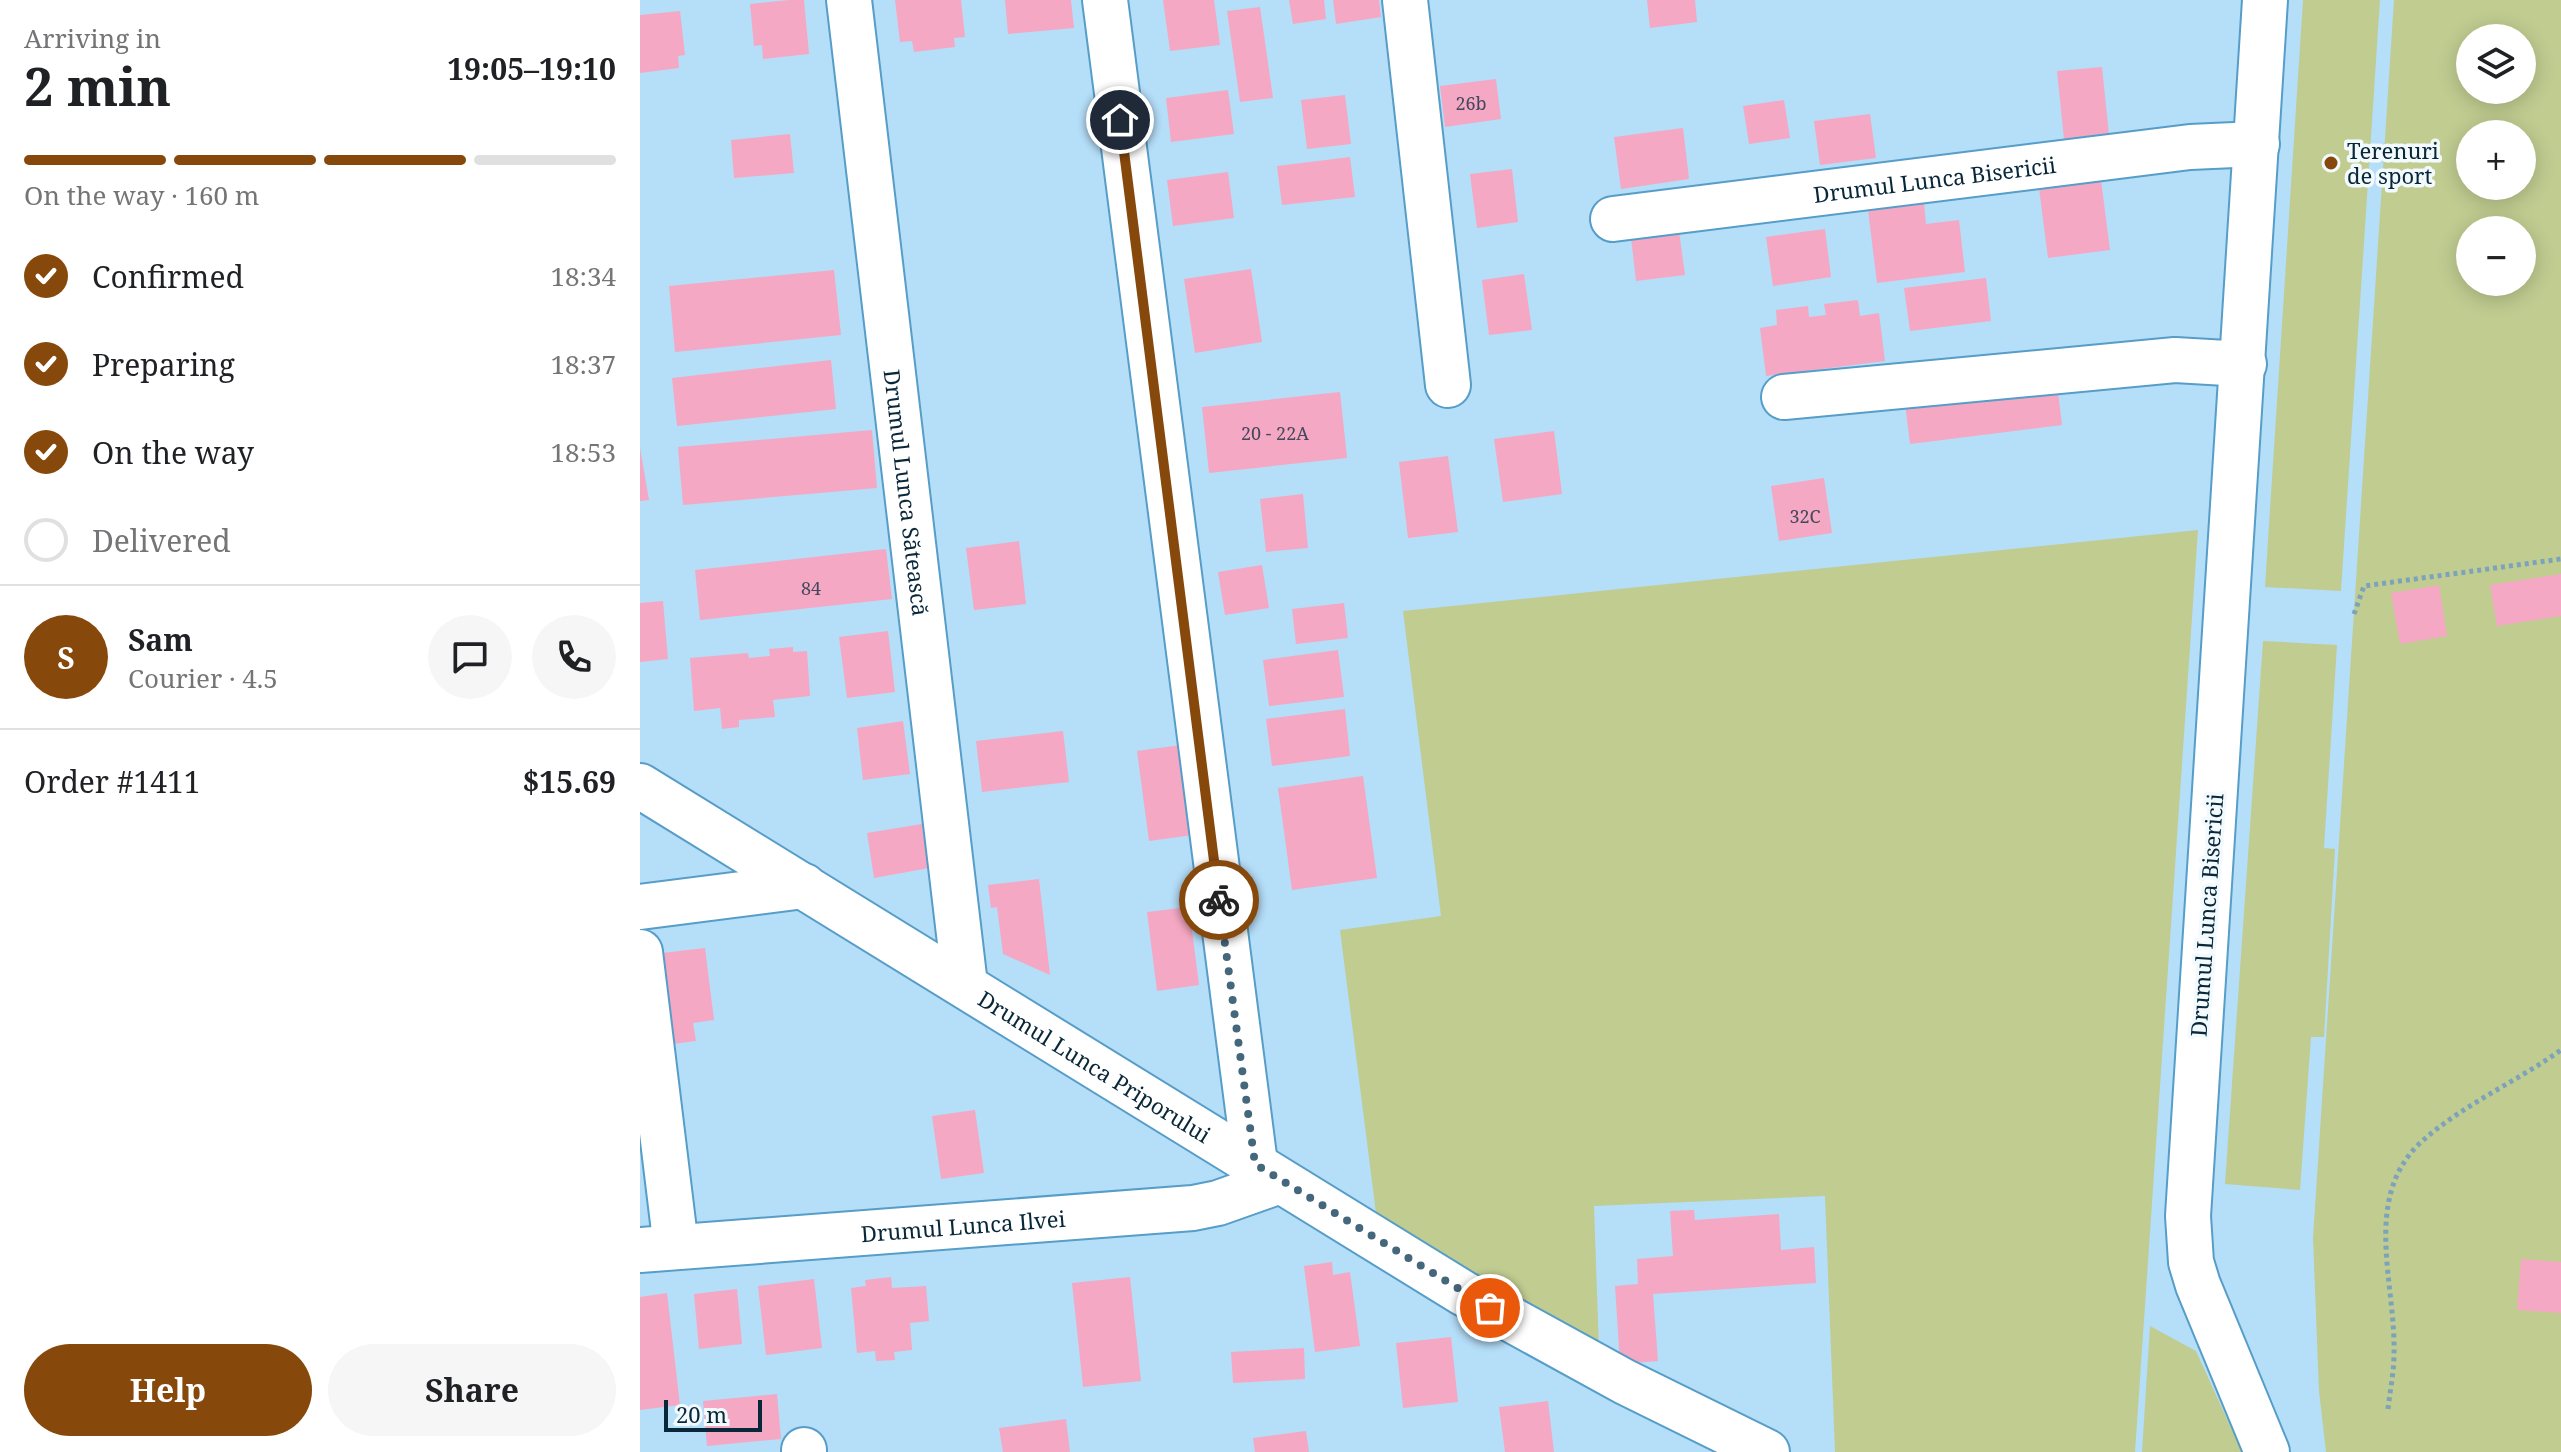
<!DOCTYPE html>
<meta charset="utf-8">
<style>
body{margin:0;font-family:"Noto Serif",serif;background:#f6f6f6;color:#202124;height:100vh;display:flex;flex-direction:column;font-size:30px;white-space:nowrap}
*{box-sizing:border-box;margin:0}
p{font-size:26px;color:#757577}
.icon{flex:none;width:44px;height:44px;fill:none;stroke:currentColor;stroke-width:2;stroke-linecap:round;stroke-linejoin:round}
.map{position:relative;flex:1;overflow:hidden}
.sheet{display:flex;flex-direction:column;background:#fff;width:640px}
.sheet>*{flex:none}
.tools{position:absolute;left:1816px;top:24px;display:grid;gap:16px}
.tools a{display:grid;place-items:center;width:80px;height:80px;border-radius:50%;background:#fff;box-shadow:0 4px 20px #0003;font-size:40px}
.scale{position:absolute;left:24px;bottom:20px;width:98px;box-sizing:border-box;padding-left:8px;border:4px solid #082738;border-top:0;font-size:22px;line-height:28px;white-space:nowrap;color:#082738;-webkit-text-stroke:6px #f3fafe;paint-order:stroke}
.pin{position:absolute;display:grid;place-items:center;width:68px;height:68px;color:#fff;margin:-34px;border:4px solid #fff;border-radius:50%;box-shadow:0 2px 8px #0007}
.courier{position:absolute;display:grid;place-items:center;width:80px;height:80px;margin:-40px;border:6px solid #87480c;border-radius:50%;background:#fff;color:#222;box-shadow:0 2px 10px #0007}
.head em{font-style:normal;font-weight:700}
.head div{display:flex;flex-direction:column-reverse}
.head{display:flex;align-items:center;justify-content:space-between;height:136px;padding:0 24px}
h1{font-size:52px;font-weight:700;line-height:60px}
.bar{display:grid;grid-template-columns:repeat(4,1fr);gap:12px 8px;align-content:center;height:96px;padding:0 24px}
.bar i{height:10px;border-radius:6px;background:#e0e0e0}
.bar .current{background:#87480c}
.bar p{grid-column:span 4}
.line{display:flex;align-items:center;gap:20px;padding:0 24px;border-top:2px solid #e0e0e0}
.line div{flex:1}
.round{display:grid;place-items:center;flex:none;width:84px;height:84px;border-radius:42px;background:#f6f6f6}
ol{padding:0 24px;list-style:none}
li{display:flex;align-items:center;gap:24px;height:88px}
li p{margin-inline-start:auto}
li .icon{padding:8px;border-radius:50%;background:#87480c;color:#fff;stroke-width:4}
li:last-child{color:#757577}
li i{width:44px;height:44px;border:4px solid #e0e0e0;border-radius:50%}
.primary-button{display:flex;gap:16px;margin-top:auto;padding:16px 24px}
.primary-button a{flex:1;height:92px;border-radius:48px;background:#87480c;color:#fff;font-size:32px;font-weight:700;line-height:92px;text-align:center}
.primary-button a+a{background:#f6f6f6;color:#202124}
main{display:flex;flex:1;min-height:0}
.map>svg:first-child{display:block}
.green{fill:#c1cc91;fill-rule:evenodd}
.building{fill:#f5a8c3}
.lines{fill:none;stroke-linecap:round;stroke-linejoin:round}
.minor-casing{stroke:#569dc7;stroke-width:48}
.path{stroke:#7da3bb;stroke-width:5;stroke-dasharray:4 4;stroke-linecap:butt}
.minor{stroke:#fff;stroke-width:44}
.done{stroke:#45677c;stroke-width:8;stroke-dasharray:0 14.4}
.route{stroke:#87480c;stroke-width:10}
.poi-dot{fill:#87480c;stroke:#f3fafe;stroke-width:3}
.labels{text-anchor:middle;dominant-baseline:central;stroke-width:7;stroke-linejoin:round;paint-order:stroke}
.number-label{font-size:18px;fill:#43475b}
.poi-label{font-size:22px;fill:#082738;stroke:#f3fafe;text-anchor:start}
.street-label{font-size:22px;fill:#082738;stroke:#f3fafe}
</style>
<main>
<section class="sheet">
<div class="head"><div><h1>2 min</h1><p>Arriving in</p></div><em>19:05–19:10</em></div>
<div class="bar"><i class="current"></i><i class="current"></i><i class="current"></i><i></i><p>On the way · 160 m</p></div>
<ol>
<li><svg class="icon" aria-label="check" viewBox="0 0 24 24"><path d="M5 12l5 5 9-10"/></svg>Confirmed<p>18:34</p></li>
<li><svg class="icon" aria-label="check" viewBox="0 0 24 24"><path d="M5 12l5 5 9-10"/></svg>Preparing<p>18:37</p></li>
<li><svg class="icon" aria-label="check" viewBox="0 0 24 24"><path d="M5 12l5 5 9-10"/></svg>On the way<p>18:53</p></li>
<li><i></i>Delivered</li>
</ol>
<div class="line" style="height:144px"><b class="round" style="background:#87480c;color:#fff">S</b><div><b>Sam</b><p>Courier · 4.5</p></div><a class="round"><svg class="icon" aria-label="chat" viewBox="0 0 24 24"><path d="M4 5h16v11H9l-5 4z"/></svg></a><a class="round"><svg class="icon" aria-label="phone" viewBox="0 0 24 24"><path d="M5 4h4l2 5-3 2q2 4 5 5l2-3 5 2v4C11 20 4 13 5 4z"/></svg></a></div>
<div class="line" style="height:104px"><div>Order #1411</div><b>$15.69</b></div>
<div class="primary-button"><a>Help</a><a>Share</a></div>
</section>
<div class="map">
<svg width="1921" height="1452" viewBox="0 0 1921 1452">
<rect width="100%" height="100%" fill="#b5def9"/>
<path class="green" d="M 1663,0 L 1740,0 L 1701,591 L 1625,587 Z
M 1754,0 L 1921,0 L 1921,1452 L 1686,1452 L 1679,1391 L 1673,1238 ZM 1830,38 L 1882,38 L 1882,90 L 1830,90 ZM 1830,134 L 1882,134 L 1882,186 L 1830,186 ZM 1830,230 L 1882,230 L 1882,282 L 1830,282 Z
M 1558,530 L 1495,1452 L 1195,1452 L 1185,1196 L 954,1206 L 959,1350 L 737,1221 L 700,930 L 801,916 L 763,611 Z
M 1623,641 L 1697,645 L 1684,848 L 1695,849 L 1684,1037 L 1671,1037 L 1660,1190 L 1585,1184 Z
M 1510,1326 L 1556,1351 L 1602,1452 L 1502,1452 Z"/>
<path class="building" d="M 149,0 L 164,0 L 169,54 L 123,59 L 122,45 L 114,46 L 110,4 Z
M 255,0 L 321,0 L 325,37 L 314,38 L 315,47 L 274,52 L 272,41 L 260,42 Z
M 365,0 L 431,0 L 434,28 L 368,34 Z
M 523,0 L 574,0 L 580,45 L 530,51 Z
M 649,0 L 684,0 L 686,19 L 653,24 Z
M 693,0 L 739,0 L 741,17 L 696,24 Z
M 1007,0 L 1055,0 L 1057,22 L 1010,28 Z
M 620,7 L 633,98 L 600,102 L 587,11 Z
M 40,11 L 45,55 L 38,56 L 39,68 L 0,73 L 0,15 Z
M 1462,67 L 1469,135 L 1424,139 L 1417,71 Z
M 856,79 L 861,119 L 805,127 L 800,86 Z
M 588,90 L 594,134 L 531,142 L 526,98 Z
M 705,95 L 711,144 L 667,149 L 661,100 Z
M 1144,100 L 1150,138 L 1109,144 L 1103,106 Z
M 1230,114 L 1236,158 L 1180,165 L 1174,121 Z
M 1043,128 L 1049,179 L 981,189 L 974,137 Z
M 150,134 L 154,173 L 94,178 L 91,140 Z
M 710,157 L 715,197 L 642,205 L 637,166 Z
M 872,169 L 878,222 L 837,228 L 830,174 Z
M 588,172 L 594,218 L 533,226 L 527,180 Z
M 1461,180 L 1470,250 L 1408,258 L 1399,188 Z
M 1284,203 L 1286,224 L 1319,220 L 1325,272 L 1237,283 L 1228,210 Z
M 1185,229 L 1191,277 L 1133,286 L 1126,237 Z
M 1039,231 L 1045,275 L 996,281 L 991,237 Z
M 611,269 L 622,342 L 555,353 L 544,279 Z
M 194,270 L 201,335 L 35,352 L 29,286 Z
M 884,274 L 892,330 L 849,335 L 842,280 Z
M 1346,278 L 1351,321 L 1270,331 L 1264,288 Z
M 1218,300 L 1220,316 L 1239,313 L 1245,361 L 1126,376 L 1120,328 L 1137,325 L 1136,310 L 1168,306 L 1169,317 L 1186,315 L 1184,304 Z
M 191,360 L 196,409 L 37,426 L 32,378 Z
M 1417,384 L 1422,425 L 1270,444 L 1265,403 Z
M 700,392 L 707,458 L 569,473 L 562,407 Z
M 232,430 L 237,488 L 43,505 L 38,447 Z
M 914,431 L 922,494 L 863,502 L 854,439 Z
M 0,448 L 9,500 L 0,501 Z
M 808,456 L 818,532 L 768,538 L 759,462 Z
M 1184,478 L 1192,533 L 1139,541 L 1131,486 Z
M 663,494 L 668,548 L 626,552 L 620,499 Z
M 379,541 L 386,604 L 334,610 L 326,548 Z
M 246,549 L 252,599 L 60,620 L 55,570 Z
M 622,565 L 629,608 L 585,615 L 578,572 Z
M 1921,574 L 1921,616 L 1857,626 L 1850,585 Z
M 1799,585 L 1807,636 L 1760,644 L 1751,593 Z
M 23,601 L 28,659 L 0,662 L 0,603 Z
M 704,603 L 708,638 L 656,644 L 652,609 Z
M 248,631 L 255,692 L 207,698 L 199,637 Z
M 153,647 L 153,652 L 167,651 L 170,696 L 133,700 L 135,717 L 99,720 L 99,727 L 82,729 L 80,708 L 54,711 L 50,658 L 108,653 L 109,658 L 130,656 L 129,649 Z
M 698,650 L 704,697 L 629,706 L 623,660 Z
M 705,709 L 710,756 L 632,766 L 626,719 Z
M 263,721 L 270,774 L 223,780 L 217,728 Z
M 423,731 L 429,782 L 342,792 L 336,741 Z
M 541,745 L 553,835 L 509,841 L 497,751 Z
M 723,776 L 737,878 L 652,890 L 638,788 Z
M 282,824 L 289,868 L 234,878 L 227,833 Z
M 399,879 L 410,975 L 363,954 L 357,907 L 351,908 L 348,885 Z
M 549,907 L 559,985 L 517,991 L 507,912 Z
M 65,948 L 74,1020 L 53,1023 L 56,1041 L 25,1045 L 14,954 Z
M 335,1110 L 344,1173 L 301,1179 L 292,1116 Z
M 1054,1210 L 1055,1220 L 1139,1214 L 1141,1250 L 1174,1247 L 1176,1283 L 1013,1294 L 1018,1361 L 980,1364 L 975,1286 L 998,1284 L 997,1259 L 1033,1256 L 1030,1211 Z
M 1881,1259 L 1921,1262 L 1921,1313 L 1877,1310 Z
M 692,1262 L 693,1275 L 710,1272 L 720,1346 L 675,1352 L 664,1266 Z
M 251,1277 L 252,1288 L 286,1286 L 289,1321 L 270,1323 L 272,1350 L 254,1352 L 255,1360 L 236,1361 L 235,1351 L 217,1353 L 211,1288 L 226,1286 L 225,1280 Z
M 490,1277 L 501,1381 L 443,1387 L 432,1283 Z
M 174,1279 L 182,1348 L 126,1355 L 118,1286 Z
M 97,1289 L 102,1344 L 59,1349 L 54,1294 Z
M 27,1293 L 40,1405 L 0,1410 L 0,1297 Z
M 811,1337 L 818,1402 L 763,1408 L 756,1343 Z
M 664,1348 L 665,1379 L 593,1383 L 591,1352 Z
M 137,1394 L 141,1439 L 67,1446 L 63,1401 Z
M 908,1401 L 914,1452 L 865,1452 L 859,1407 Z
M 426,1419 L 430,1452 L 363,1452 L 359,1428 Z
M 666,1431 L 669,1452 L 615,1452 L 613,1438 Z"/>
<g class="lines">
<g class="minor-casing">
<g id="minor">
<path id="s1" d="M 209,0 L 325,985"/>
<path d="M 465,0 L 615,1164"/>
<path d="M 765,0 L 808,385"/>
<path d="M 1625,0 L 1548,1216 L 1551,1262 L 1558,1285 L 1627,1452"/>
<path id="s2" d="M 973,219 L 1550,147 L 1617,144"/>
<path d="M 1144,397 L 1535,360 L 1604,364"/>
<path id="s3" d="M 0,786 L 823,1293 L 985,1382 L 1127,1452"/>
<path d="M 0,907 L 164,886"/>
<path d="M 0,952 L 36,1247"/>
<path id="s4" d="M 0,1250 L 553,1208 L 578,1203 L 640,1181"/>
<path d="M 164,1450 L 164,1452"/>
</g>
</g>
<path class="path" d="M 1714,614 L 1724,586 L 1921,559
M 1748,1409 C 1750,1391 1754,1372 1754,1354 C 1756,1284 1722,1200 1779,1144 C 1820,1106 1876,1082 1921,1050"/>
<use href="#minor" class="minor"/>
</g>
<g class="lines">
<path class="done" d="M 579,900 L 615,1164 L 850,1308"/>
<path class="route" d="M 480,120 L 579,900"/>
</g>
<circle class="poi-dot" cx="1691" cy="163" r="8"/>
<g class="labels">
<g class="number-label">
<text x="831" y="103">26b</text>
<text x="635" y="433">20 - 22A</text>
<text x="1165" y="516">32C</text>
<text x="171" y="588">84</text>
</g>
<g class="poi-label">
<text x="1707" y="150">Terenuri<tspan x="1707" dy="25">de sport</tspan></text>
</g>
<g class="street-label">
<text stroke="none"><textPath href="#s2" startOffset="324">Drumul Lunca Bisericii</textPath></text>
<text stroke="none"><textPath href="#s1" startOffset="496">Drumul Lunca Sătească</textPath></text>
<text transform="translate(1566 915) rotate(-86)">Drumul Lunca Bisericii</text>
<text stroke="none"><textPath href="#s3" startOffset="534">Drumul Lunca Priporului</textPath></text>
<text stroke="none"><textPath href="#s4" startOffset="324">Drumul Lunca Ilvei</textPath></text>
</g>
</g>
</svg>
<div class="tools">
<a><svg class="icon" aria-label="layers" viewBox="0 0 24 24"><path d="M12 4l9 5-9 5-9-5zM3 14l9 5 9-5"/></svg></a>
<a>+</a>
<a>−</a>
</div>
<div class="scale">20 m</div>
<div class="pin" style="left:850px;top:1308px;background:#ea580c"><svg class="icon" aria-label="bag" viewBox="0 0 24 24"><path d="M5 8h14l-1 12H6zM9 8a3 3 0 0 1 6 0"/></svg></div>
<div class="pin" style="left:480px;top:120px;background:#1f2937"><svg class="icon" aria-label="home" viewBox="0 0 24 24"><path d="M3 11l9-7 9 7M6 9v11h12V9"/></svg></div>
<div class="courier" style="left:579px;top:900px"><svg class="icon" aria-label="bike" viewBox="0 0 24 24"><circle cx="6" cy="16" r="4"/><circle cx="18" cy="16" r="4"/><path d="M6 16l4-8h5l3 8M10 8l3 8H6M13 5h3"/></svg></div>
</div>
</main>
